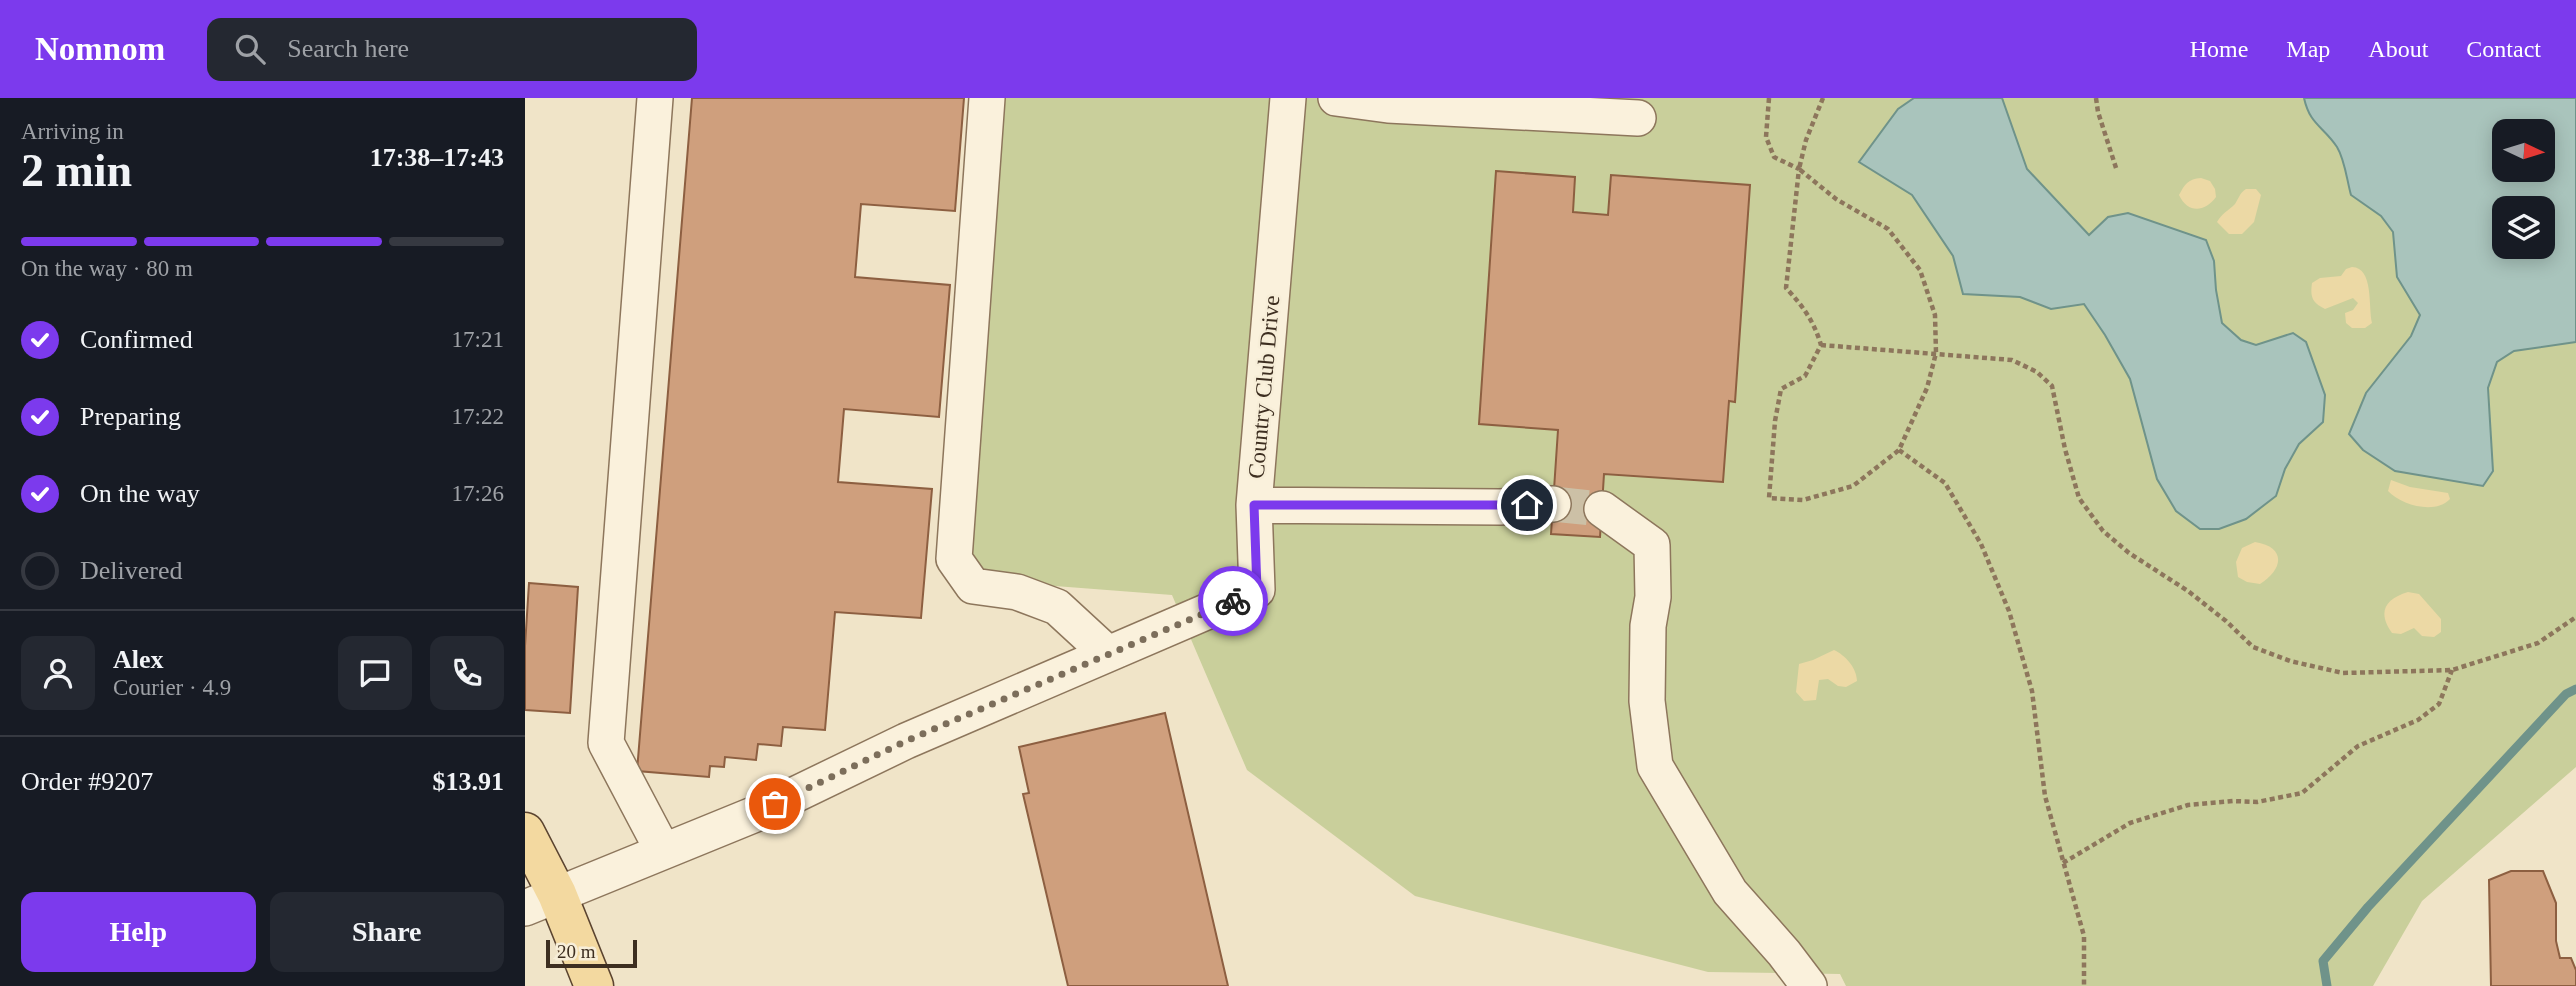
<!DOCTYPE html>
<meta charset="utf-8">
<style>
body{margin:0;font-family:Georgia,serif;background:#242831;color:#f1f3f6;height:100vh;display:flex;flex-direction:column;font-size:26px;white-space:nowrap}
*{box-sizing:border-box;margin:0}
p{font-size:23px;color:#9ea1a6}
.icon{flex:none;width:38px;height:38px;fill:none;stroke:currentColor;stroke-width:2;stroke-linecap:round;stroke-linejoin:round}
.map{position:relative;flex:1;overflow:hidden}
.details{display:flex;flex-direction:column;background:#171b24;width:525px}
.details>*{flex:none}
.needle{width:46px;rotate:94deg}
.buttons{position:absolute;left:1967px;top:21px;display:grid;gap:14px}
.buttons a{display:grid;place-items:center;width:63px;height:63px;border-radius:14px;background:#171b24;box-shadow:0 4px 18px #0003;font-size:35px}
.scale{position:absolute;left:21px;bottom:18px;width:91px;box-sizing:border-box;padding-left:7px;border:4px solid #3d2e20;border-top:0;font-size:19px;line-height:24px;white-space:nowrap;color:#3d2e20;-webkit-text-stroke:5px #f7eed8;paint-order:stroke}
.pin{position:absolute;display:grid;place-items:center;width:60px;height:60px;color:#fff;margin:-30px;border:4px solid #fff;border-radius:50%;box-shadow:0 2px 7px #0007}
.courier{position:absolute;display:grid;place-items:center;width:70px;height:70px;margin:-35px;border:5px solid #7c3aed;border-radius:50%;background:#fff;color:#222;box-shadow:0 2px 9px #0007}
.overview em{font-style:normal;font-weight:700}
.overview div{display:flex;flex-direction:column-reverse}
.overview{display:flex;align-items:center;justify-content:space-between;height:119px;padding:0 21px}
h1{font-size:46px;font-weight:700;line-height:52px}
.bar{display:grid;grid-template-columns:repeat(4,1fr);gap:10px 7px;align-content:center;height:84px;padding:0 21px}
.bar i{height:9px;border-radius:5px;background:#363941}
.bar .on{background:#7c3aed}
.bar p{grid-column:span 4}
.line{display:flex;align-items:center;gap:18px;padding:0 21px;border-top:2px solid #363941}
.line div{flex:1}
.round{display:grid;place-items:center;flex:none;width:74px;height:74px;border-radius:14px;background:#242831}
ol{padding:0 21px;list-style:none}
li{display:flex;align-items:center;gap:21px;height:77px}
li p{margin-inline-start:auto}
li .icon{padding:7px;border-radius:50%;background:#7c3aed;color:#fff;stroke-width:4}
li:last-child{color:#9ea1a6}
li i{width:38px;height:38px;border:4px solid #363941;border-radius:50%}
.button{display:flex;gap:14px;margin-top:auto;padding:14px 21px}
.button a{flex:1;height:80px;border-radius:14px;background:#7c3aed;color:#fff;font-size:28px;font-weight:700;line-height:80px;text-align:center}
.button a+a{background:#242831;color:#f1f3f6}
header{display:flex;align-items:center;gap:42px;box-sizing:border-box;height:98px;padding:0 35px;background:#7c3aed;color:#fff}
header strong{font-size:33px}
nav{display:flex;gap:38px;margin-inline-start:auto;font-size:24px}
.search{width:490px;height:63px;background:#242831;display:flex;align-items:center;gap:18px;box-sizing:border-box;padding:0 24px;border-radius:14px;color:#9ea1a6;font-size:26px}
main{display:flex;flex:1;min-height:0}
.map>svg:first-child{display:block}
.green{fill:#c9cf9b;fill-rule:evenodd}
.sand{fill:#ecd9a5}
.water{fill:#a9c4bc;stroke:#6f938a;stroke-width:2;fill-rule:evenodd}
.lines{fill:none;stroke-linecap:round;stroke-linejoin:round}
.stream{stroke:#6f938a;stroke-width:9}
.building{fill:#cf9f7d;stroke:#8d5f41;stroke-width:2}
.minor-tunnel{stroke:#ccc0a6;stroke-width:35;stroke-dasharray:35 18;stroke-linecap:butt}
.minor-casing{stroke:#8d765c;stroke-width:38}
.major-casing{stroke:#5b4430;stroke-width:41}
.path{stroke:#8d765c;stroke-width:4.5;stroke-dasharray:5 3.5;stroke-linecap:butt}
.minor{stroke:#faf1dc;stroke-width:35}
.major{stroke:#f3d9a0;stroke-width:38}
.done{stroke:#7c6e5b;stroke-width:7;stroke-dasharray:0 12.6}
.route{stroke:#7c3aed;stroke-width:9}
.labels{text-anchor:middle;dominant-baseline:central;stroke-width:5;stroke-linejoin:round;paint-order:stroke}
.street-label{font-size:23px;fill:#3d2e20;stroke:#f7eed8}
</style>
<header>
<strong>Nomnom</strong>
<div class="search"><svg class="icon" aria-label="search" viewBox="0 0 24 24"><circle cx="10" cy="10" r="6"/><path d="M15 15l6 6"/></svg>Search here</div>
<nav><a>Home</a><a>Map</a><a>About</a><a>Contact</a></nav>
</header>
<main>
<section class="details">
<div class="overview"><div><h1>2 min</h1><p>Arriving in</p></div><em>17:38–17:43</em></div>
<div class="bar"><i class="on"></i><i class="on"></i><i class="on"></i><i></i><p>On the way · 80 m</p></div>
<ol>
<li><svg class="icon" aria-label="check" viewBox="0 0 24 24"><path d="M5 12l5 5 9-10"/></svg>Confirmed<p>17:21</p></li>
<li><svg class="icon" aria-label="check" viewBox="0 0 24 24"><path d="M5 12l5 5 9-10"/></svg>Preparing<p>17:22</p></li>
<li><svg class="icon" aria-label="check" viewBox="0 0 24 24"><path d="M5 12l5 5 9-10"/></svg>On the way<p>17:26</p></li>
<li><i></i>Delivered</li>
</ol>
<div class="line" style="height:126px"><a class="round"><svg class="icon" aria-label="person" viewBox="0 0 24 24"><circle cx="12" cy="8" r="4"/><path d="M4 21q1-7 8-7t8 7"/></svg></a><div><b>Alex</b><p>Courier · 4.9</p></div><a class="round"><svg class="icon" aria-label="chat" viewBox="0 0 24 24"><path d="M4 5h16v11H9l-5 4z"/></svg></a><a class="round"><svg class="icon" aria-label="phone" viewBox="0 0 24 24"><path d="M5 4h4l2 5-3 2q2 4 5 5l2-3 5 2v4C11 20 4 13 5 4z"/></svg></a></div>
<div class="line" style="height:91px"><div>Order #9207</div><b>$13.91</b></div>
<div class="button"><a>Help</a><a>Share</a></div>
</section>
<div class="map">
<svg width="2051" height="888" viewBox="0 0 2051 888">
<rect width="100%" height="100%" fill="#f0e4c8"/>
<path class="green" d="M 459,0 L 2051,0 L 2051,669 L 1897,803 L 1848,888 L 1321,888 L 1315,876 L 1183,874 L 890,798 L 722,672 L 647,497 L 441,481 ZM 1979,33 L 2018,33 L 2018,72 L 1979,72 ZM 1979,110 L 2018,110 L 2018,149 L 1979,149 Z"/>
<path class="sand" d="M 1676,80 L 1685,83 L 1690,91 L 1691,99 C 1680,114 1663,116 1654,97 C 1660,86 1663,81 1676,80 Z
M 1721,91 L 1731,91 L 1736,97 L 1729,124 L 1717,136 L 1704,136 L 1692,124 C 1697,115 1703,113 1710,106 C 1714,100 1714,96 1721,91 Z
M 1827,169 C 1849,170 1843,208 1847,225 L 1840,230 L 1827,230 L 1821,225 L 1820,215 L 1828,212 L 1833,205 L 1828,200 L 1800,211 C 1787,205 1785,199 1787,185 L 1795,180 L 1816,178 L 1821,171 Z
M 1866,382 L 1885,389 L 1923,395 L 1925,401 C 1910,417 1876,407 1863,393 Z
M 1730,444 C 1762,449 1758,472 1735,486 L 1722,484 L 1713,479 L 1711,464 L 1717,450 Z
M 1883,494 L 1894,496 L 1916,521 L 1916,534 L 1909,539 L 1897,538 L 1889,530 L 1876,536 L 1867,535 C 1852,514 1860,501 1883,494 Z
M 1309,552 C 1320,557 1332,570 1332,583 L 1321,589 L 1313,588 L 1303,581 L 1294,582 L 1291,602 L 1279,603 L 1271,594 L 1274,566 L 1288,562 Z"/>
<path class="water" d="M 1389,0 L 1477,0 L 1502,71 L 1564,137 L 1583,119 L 1603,115 L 1681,142 L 1689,163 L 1691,192 L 1697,225 L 1716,242 L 1731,247 L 1768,235 L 1781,244 L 1800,297 L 1798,324 L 1774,346 L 1760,371 L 1751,398 L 1721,421 L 1694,431 L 1675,431 L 1651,413 L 1632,381 L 1605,281 L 1580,237 L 1559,206 L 1526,211 L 1495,199 L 1438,196 L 1428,158 L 1387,97 L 1334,64 L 1373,11 Z
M 1779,0 L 2051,0 L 2051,244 L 1989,253 L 1972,264 L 1963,290 L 1968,373 L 1958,388 L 1870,373 L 1838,352 L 1824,336 L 1841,295 L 1886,238 L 1895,217 L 1872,179 L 1868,134 L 1856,118 L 1826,97 C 1822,83 1820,62 1812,49 C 1798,28 1785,27 1779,0 ZM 1979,33 L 2018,33 L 2018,72 L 1979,72 ZM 1979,110 L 2018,110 L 2018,149 L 1979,149 Z"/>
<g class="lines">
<path class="stream" d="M 1802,888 L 1798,863 L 1843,809 L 2041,596 L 2051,591"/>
</g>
<path class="building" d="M 167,0 L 439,0 L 430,113 L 336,106 L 330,179 L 425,187 L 414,319 L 319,311 L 313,384 L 407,391 L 396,520 L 310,514 L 300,632 L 258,629 L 256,648 L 233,646 L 231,662 L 200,659 L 199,669 L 185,668 L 184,679 L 112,673 Z
M 971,73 L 1050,79 L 1048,114 L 1083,117 L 1086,77 L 1225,87 L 1210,304 L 1204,303 L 1198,384 L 1079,376 L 1075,439 L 1026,436 L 1033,332 L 954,326 Z
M 4,485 L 53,489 L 45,615 L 0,612 L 0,548 Z
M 640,615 L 703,888 L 543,888 L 498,696 L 504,695 L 494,649 Z
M 1986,773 L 2018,773 L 2031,805 L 2031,843 L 2035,860 L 2046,860 L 2051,872 L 2051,888 L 1966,888 L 1964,782 Z"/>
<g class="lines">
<path class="minor-tunnel" d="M 1028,406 L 1077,411"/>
<g class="minor-casing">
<path id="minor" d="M 130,0 L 81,645 L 138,753
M 462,0 L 429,461 L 448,488 L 492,494 L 532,509 L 583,556
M 811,0 L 863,7 L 1113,20
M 729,407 L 975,409 L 1028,406
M 1077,411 L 1127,447 L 1128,499 L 1123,528 L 1122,603 L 1130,668 L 1205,794 L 1259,855 L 1284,888
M 0,810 L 228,717 L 381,643 L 732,492 L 729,407 L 763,0"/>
</g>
<g class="major-casing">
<path id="major" d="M 0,734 L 32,796 L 69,888"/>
</g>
<path class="path" d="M 1244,0 L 1241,39 L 1249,59 L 1274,71 L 1261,190 C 1277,207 1289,223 1296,247 L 1280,278 L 1256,291 L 1250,323 L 1244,400 L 1278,402 L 1328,388 L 1374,352 L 1402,290 L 1411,255 L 1410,217 L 1395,172 L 1363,131 L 1311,101 L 1274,71 L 1281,42 L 1298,0
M 1571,0 L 1573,14 L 1592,73
M 1296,247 L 1487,262 L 1512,274 L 1527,288 L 1540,351 L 1554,400 L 1578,433 L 1604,455 L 1663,493 L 1701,523 L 1728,549 L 1765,563 L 1818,575 L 1927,572 L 2013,545 L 2051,519
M 1374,352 L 1420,385 L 1456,446 L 1484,513 L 1507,593 L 1520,698 L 1559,838 L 1559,888
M 1538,765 L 1605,725 L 1663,707 L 1708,703 L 1732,704 L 1777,695 L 1833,648 L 1893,622 L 1914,606 L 1927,572"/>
<use href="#minor" class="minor"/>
<use href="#major" class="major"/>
</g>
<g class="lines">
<path class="done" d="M 250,706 L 381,643 L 708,503"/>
<path class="route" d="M 708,503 L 732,492 L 729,407 L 1002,407"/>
</g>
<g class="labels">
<g class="street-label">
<text transform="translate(739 289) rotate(-85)">Country Club Drive</text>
</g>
</g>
</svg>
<div class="buttons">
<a><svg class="needle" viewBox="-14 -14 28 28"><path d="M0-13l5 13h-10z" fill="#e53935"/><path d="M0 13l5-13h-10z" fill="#9ea1a6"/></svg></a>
<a><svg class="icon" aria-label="layers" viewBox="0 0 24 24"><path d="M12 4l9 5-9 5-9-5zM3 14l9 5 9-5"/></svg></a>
</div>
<div class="scale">20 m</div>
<div class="pin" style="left:250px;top:706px;background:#ea580c"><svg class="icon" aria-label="bag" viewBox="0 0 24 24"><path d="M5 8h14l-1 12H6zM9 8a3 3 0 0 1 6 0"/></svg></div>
<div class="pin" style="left:1002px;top:407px;background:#1f2937"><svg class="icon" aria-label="home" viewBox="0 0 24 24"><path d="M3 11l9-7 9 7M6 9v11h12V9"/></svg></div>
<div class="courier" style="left:708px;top:503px"><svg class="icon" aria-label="bike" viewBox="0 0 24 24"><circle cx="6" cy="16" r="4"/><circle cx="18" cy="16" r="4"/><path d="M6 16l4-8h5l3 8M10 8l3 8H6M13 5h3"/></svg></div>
</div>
</main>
